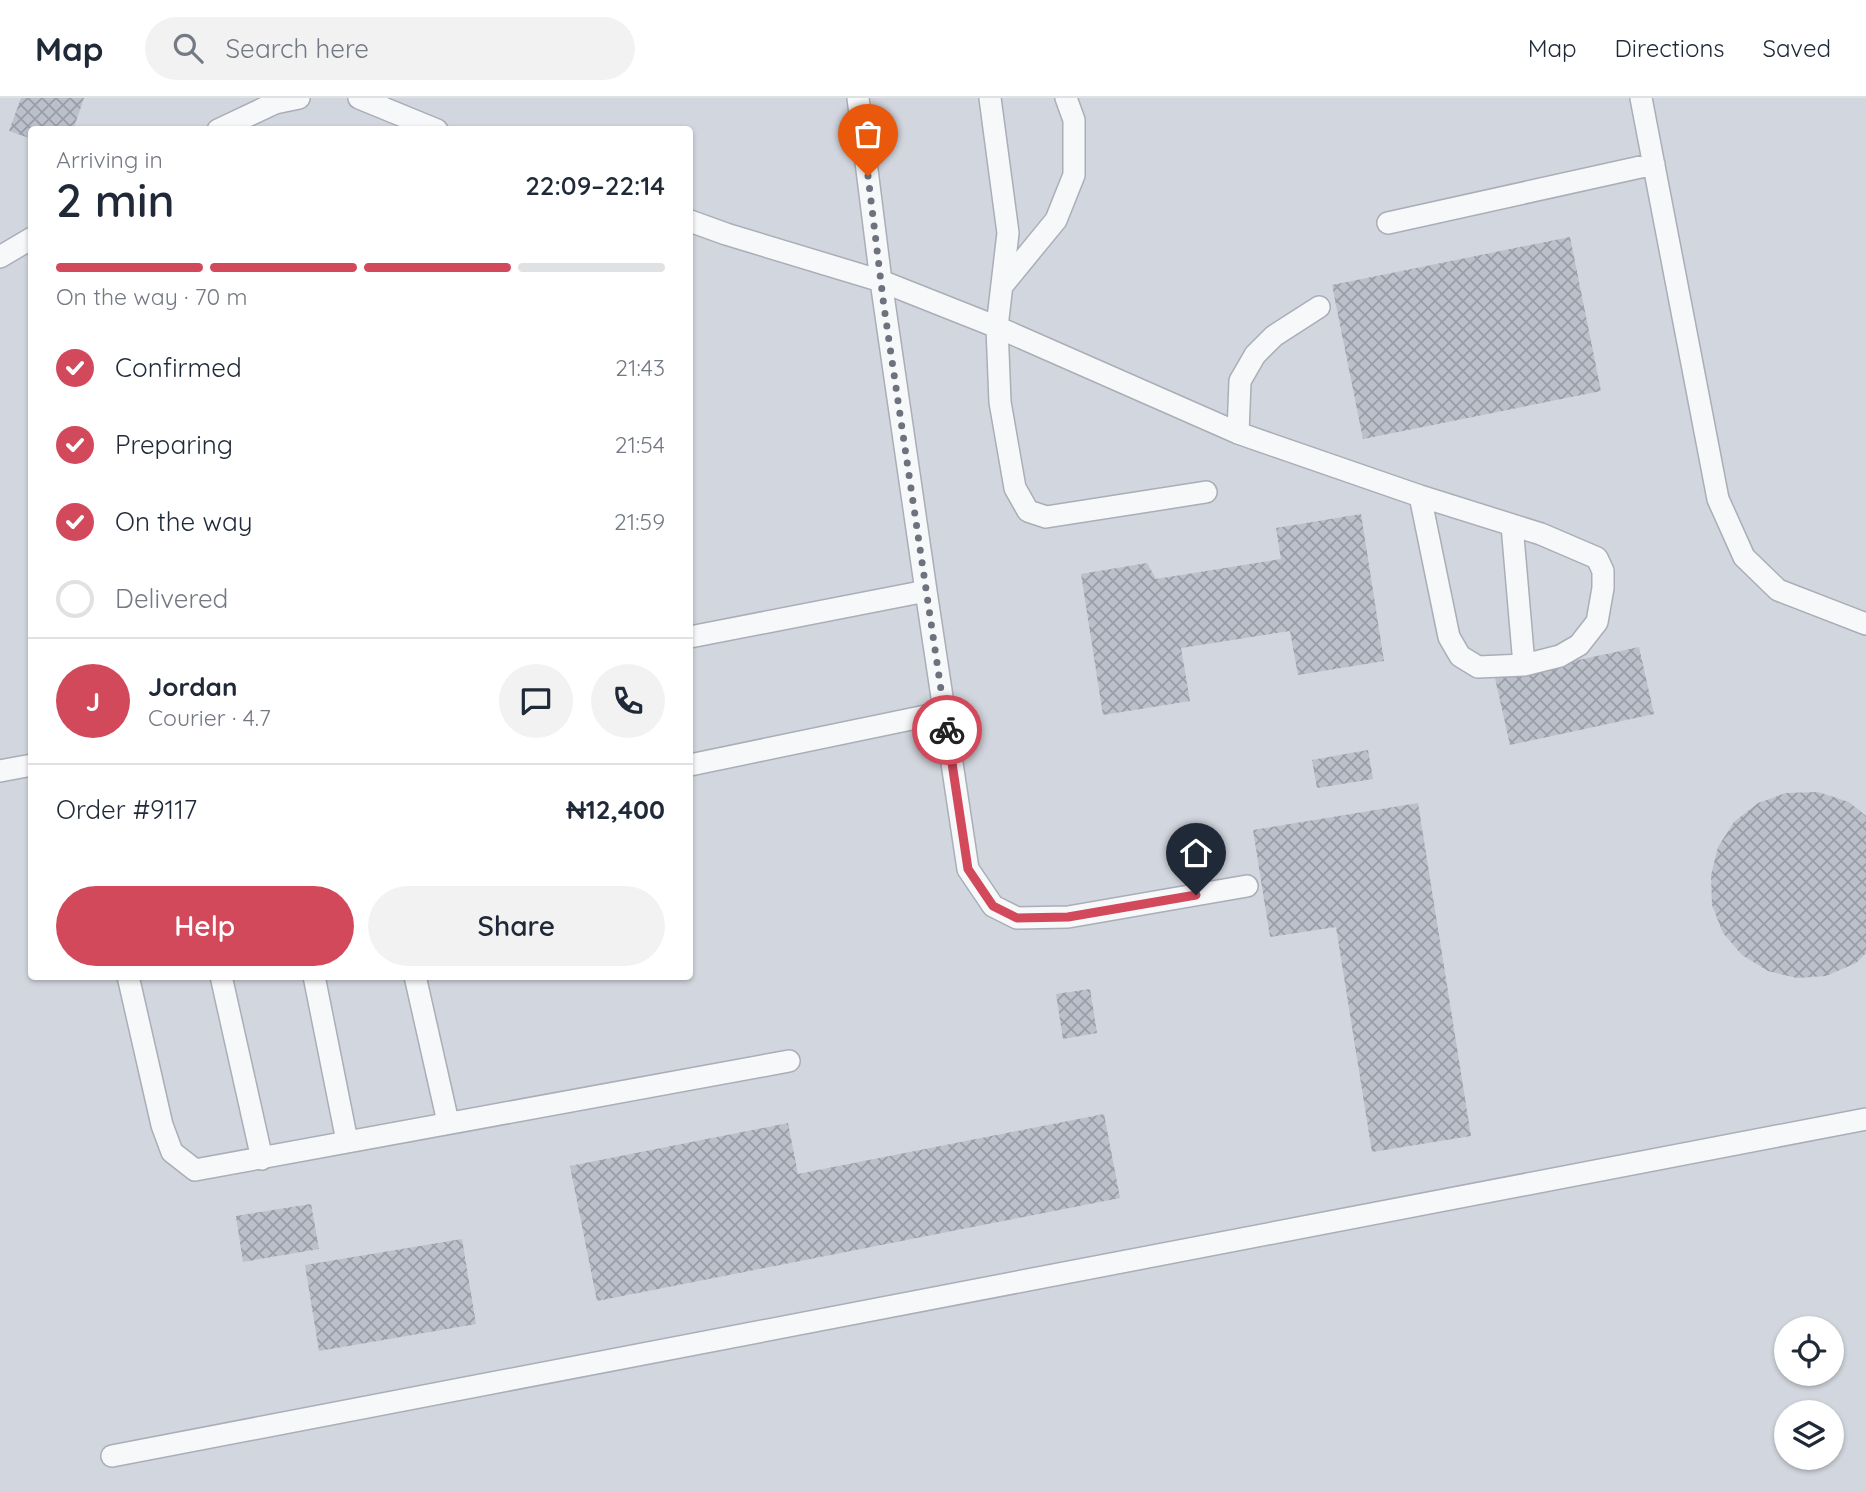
<!DOCTYPE html>
<meta charset="utf-8">
<style>
body{margin:0;font-family:Quicksand,sans-serif;background:#f2f2f3;color:#1f2937;height:100vh;display:flex;flex-direction:column;font-size:26px;white-space:nowrap}
*{box-sizing:border-box;margin:0}
p{font-size:23px;color:#747a83}
.icon{flex:none;width:38px;height:38px;fill:none;stroke:currentColor;stroke-width:2;stroke-linecap:round;stroke-linejoin:round}
.map{position:relative;flex:1;overflow:hidden}
.drawer{position:absolute;left:28px;top:28px;width:665px;height:854px;display:flex;flex-direction:column;background:#fff;border-radius:7px;box-shadow:0 2px 5px #0004}
.drawer>*{flex:none}
.tools{position:absolute;left:1774px;top:1218px;display:grid;gap:14px}
.tools a{display:grid;place-items:center;width:70px;height:70px;border-radius:50%;background:#fff;box-shadow:0 2px 5px #0004;font-size:35px}
.pin{position:absolute;display:grid;place-items:center;width:60px;height:60px;color:#fff;margin:-72px -30px;border-radius:50% 50% 50% 0;rotate:-45deg;box-shadow:0 0 7px #0007}
.pin .icon{rotate:45deg}
.courier{position:absolute;display:grid;place-items:center;width:70px;height:70px;margin:-35px;border:5px solid #d1495b;border-radius:50%;background:#fff;color:#222;box-shadow:0 2px 9px #0007}
.overview em{font-style:normal;font-weight:600}
.overview div{display:flex;flex-direction:column-reverse}
.overview{display:flex;align-items:center;justify-content:space-between;height:119px;padding:0 28px}
h1{font-size:46px;font-weight:600;line-height:52px}
.bar{display:grid;grid-template-columns:repeat(4,1fr);gap:10px 7px;align-content:center;height:84px;padding:0 28px}
.bar i{height:9px;border-radius:5px;background:#e0e1e3}
.bar .active{background:#d1495b}
.bar p{grid-column:span 4}
.line{display:flex;align-items:center;gap:18px;padding:0 28px;border-top:2px solid #e0e1e3}
.line div{flex:1}
.round{display:grid;place-items:center;flex:none;width:74px;height:74px;border-radius:37px;background:#f2f2f3}
ol{padding:0 28px;list-style:none}
li{display:flex;align-items:center;gap:21px;height:77px}
li p{margin-inline-start:auto}
li .icon{padding:7px;border-radius:50%;background:#d1495b;color:#fff;stroke-width:4}
li:last-child{color:#747a83}
li i{width:38px;height:38px;border:4px solid #e0e1e3;border-radius:50%}
.primary-button{display:flex;gap:14px;margin-top:auto;padding:14px 28px}
.primary-button a{flex:1;height:80px;border-radius:42px;background:#d1495b;color:#fff;font-size:28px;font-weight:600;line-height:80px;text-align:center}
.primary-button a+a{background:#f2f2f3;color:#1f2937}
header{display:flex;align-items:center;gap:42px;box-sizing:border-box;height:98px;padding:0 35px;background:#fff;border-bottom:2px solid #e0e1e3}
header strong{font-size:33px}
nav{display:flex;gap:38px;margin-inline-start:auto;font-size:24px}
.search{width:490px;height:63px;background:#f2f2f3;display:flex;align-items:center;gap:18px;box-sizing:border-box;padding:0 24px;border-radius:38px;color:#747a83;font-size:26px}
.map>svg:first-child{display:block}
.built{fill:#d2d6de;fill-rule:evenodd}
.building{fill:url(#building-cross-hatch)}
.lines{fill:none;stroke-linecap:round;stroke-linejoin:round}
.service-casing{stroke:#a9aeb7;stroke-width:24}
.service{stroke:#f7f8fa;stroke-width:21}
.done{stroke:#6c737f;stroke-width:7;stroke-dasharray:0 12.6}
.route{stroke:#d1495b;stroke-width:9}
</style>
<header>
<strong>Map</strong>
<div class="search"><svg class="icon" aria-label="search" viewBox="0 0 24 24"><circle cx="10" cy="10" r="6"/><path d="M15 15l6 6"/></svg>Search here</div>
<nav><a>Map</a><a>Directions</a><a>Saved</a></nav>
</header>
<div class="map">
<svg width="1866" height="1394" viewBox="0 0 1866 1394">
<defs>
<pattern id="building-cross-hatch" width="8" height="8" patternUnits="userSpaceOnUse" patternTransform="scale(1.75)"><rect width="8" height="8" fill="#bbc0ca"/><path d="M0 0l8 8M0 8l8-8" fill="none" stroke="#989da6"/></pattern>
</defs>
<rect width="100%" height="100%" fill="#e4e7ec"/>
<path class="built" d="M 0,0 L 1866,0 L 1866,1394 L 0,1394 ZM 32,32 L 690,32 L 690,878 L 32,878 ZM 1787,1230 L 1832,1230 L 1832,1276 L 1787,1276 ZM 1787,1314 L 1832,1314 L 1832,1360 L 1787,1360 Z"/>
<path class="building" d="M 21,0 L 84,0 L 73,32 L 32,32 L 32,41 L 9,33 Z
M 1570,139 L 1601,293 L 1363,341 L 1332,187 Z
M 1361,416 L 1384,563 L 1298,577 L 1290,533 L 1181,550 L 1190,603 L 1103,617 L 1081,476 L 1147,465 L 1156,481 L 1281,461 L 1276,430 Z
M 1639,549 L 1654,616 L 1510,647 L 1495,580 Z
M 1368,652 L 1373,681 L 1317,690 L 1312,662 Z
M 1818,694 L 1849,704 L 1866,718 L 1866,855 L 1856,865 L 1826,878 L 1797,880 L 1768,873 L 1742,857 L 1723,835 L 1712,807 L 1711,777 L 1718,749 L 1734,724 L 1758,705 L 1786,695 Z
M 1418,705 L 1471,1038 L 1372,1054 L 1336,829 L 1270,839 L 1253,732 Z
M 1090,891 L 1097,935 L 1063,941 L 1056,896 Z
M 1104,1016 L 1120,1100 L 597,1203 L 570,1068 L 788,1025 L 798,1076 Z
M 311,1106 L 319,1151 L 243,1164 L 236,1118 Z
M 462,1141 L 476,1226 L 319,1253 L 305,1167 Z"/>
<g class="lines">
<g class="service-casing">
<path id="service" d="M 359,0 L 437,32
M 990,0 L 1008,135 L 997,229 L 1000,304 L 1015,390 L 1028,413 L 1046,419 L 1206,394
M 1641,0 L 1718,401 L 1744,459 L 1778,492 L 1866,526
M 218,32 L 275,5 L 299,0
M 690,123 L 726,136 L 881,183 L 997,229 L 1238,335 L 1420,398 L 1541,436 L 1597,460 L 1603,473 L 1603,490 L 1597,524 L 1579,547 L 1560,558 L 1524,567 L 1478,569 L 1460,558 L 1449,539 L 1420,398
M 1388,125 L 1654,66
M 0,159 L 32,140
M 1002,188 L 1056,122 L 1074,77 L 1074,22 L 1066,0
M 1238,335 L 1240,283 L 1255,257 L 1274,238 L 1319,209
M 1512,427 L 1524,567
M 926,493 L 968,771 L 993,808 L 1017,820 L 1068,819 L 1247,788
M 690,539 L 926,493 L 881,183 L 858,0
M 690,667 L 945,614
M 0,673 L 32,667
M 128,878 L 162,1027 L 172,1054 L 195,1072 L 789,963
M 221,878 L 262,1061
M 314,878 L 347,1043
M 415,878 L 448,1024
M 112,1358 L 1866,1021"/>
</g>
<use href="#service" class="service"/>
</g>
<g class="lines">
<path class="done" d="M 868,78 L 884,209 L 947,632"/>
<path class="route" d="M 947,632 L 968,771 L 993,808 L 1017,820 L 1068,819 L 1196,797"/>
</g>
</svg>
<div class="tools">
<a><svg class="icon" aria-label="locate" viewBox="0 0 24 24"><circle cx="12" cy="12" r="6"/><path d="M12 2v4M12 18v4M2 12h4M18 12h4"/></svg></a>
<a><svg class="icon" aria-label="layers" viewBox="0 0 24 24"><path d="M12 4l9 5-9 5-9-5zM3 14l9 5 9-5"/></svg></a>
</div>
<div class="pin" style="left:868px;top:78px;background:#ea580c"><svg class="icon" aria-label="bag" viewBox="0 0 24 24"><path d="M5 8h14l-1 12H6zM9 8a3 3 0 0 1 6 0"/></svg></div>
<div class="pin" style="left:1196px;top:797px;background:#1f2937"><svg class="icon" aria-label="home" viewBox="0 0 24 24"><path d="M3 11l9-7 9 7M6 9v11h12V9"/></svg></div>
<div class="courier" style="left:947px;top:632px"><svg class="icon" aria-label="bike" viewBox="0 0 24 24"><circle cx="6" cy="16" r="4"/><circle cx="18" cy="16" r="4"/><path d="M6 16l4-8h5l3 8M10 8l3 8H6M13 5h3"/></svg></div>
<section class="drawer">
<div class="overview"><div><h1>2 min</h1><p>Arriving in</p></div><em>22:09–22:14</em></div>
<div class="bar"><i class="active"></i><i class="active"></i><i class="active"></i><i></i><p>On the way · 70 m</p></div>
<ol>
<li><svg class="icon" aria-label="check" viewBox="0 0 24 24"><path d="M5 12l5 5 9-10"/></svg>Confirmed<p>21:43</p></li>
<li><svg class="icon" aria-label="check" viewBox="0 0 24 24"><path d="M5 12l5 5 9-10"/></svg>Preparing<p>21:54</p></li>
<li><svg class="icon" aria-label="check" viewBox="0 0 24 24"><path d="M5 12l5 5 9-10"/></svg>On the way<p>21:59</p></li>
<li><i></i>Delivered</li>
</ol>
<div class="line" style="height:126px"><b class="round" style="background:#d1495b;color:#fff">J</b><div><b>Jordan</b><p>Courier · 4.7</p></div><a class="round"><svg class="icon" aria-label="chat" viewBox="0 0 24 24"><path d="M4 5h16v11H9l-5 4z"/></svg></a><a class="round"><svg class="icon" aria-label="phone" viewBox="0 0 24 24"><path d="M5 4h4l2 5-3 2q2 4 5 5l2-3 5 2v4C11 20 4 13 5 4z"/></svg></a></div>
<div class="line" style="height:91px"><div>Order #9117</div><b>₦12,400</b></div>
<div class="primary-button"><a>Help</a><a>Share</a></div>
</section>
</div>
